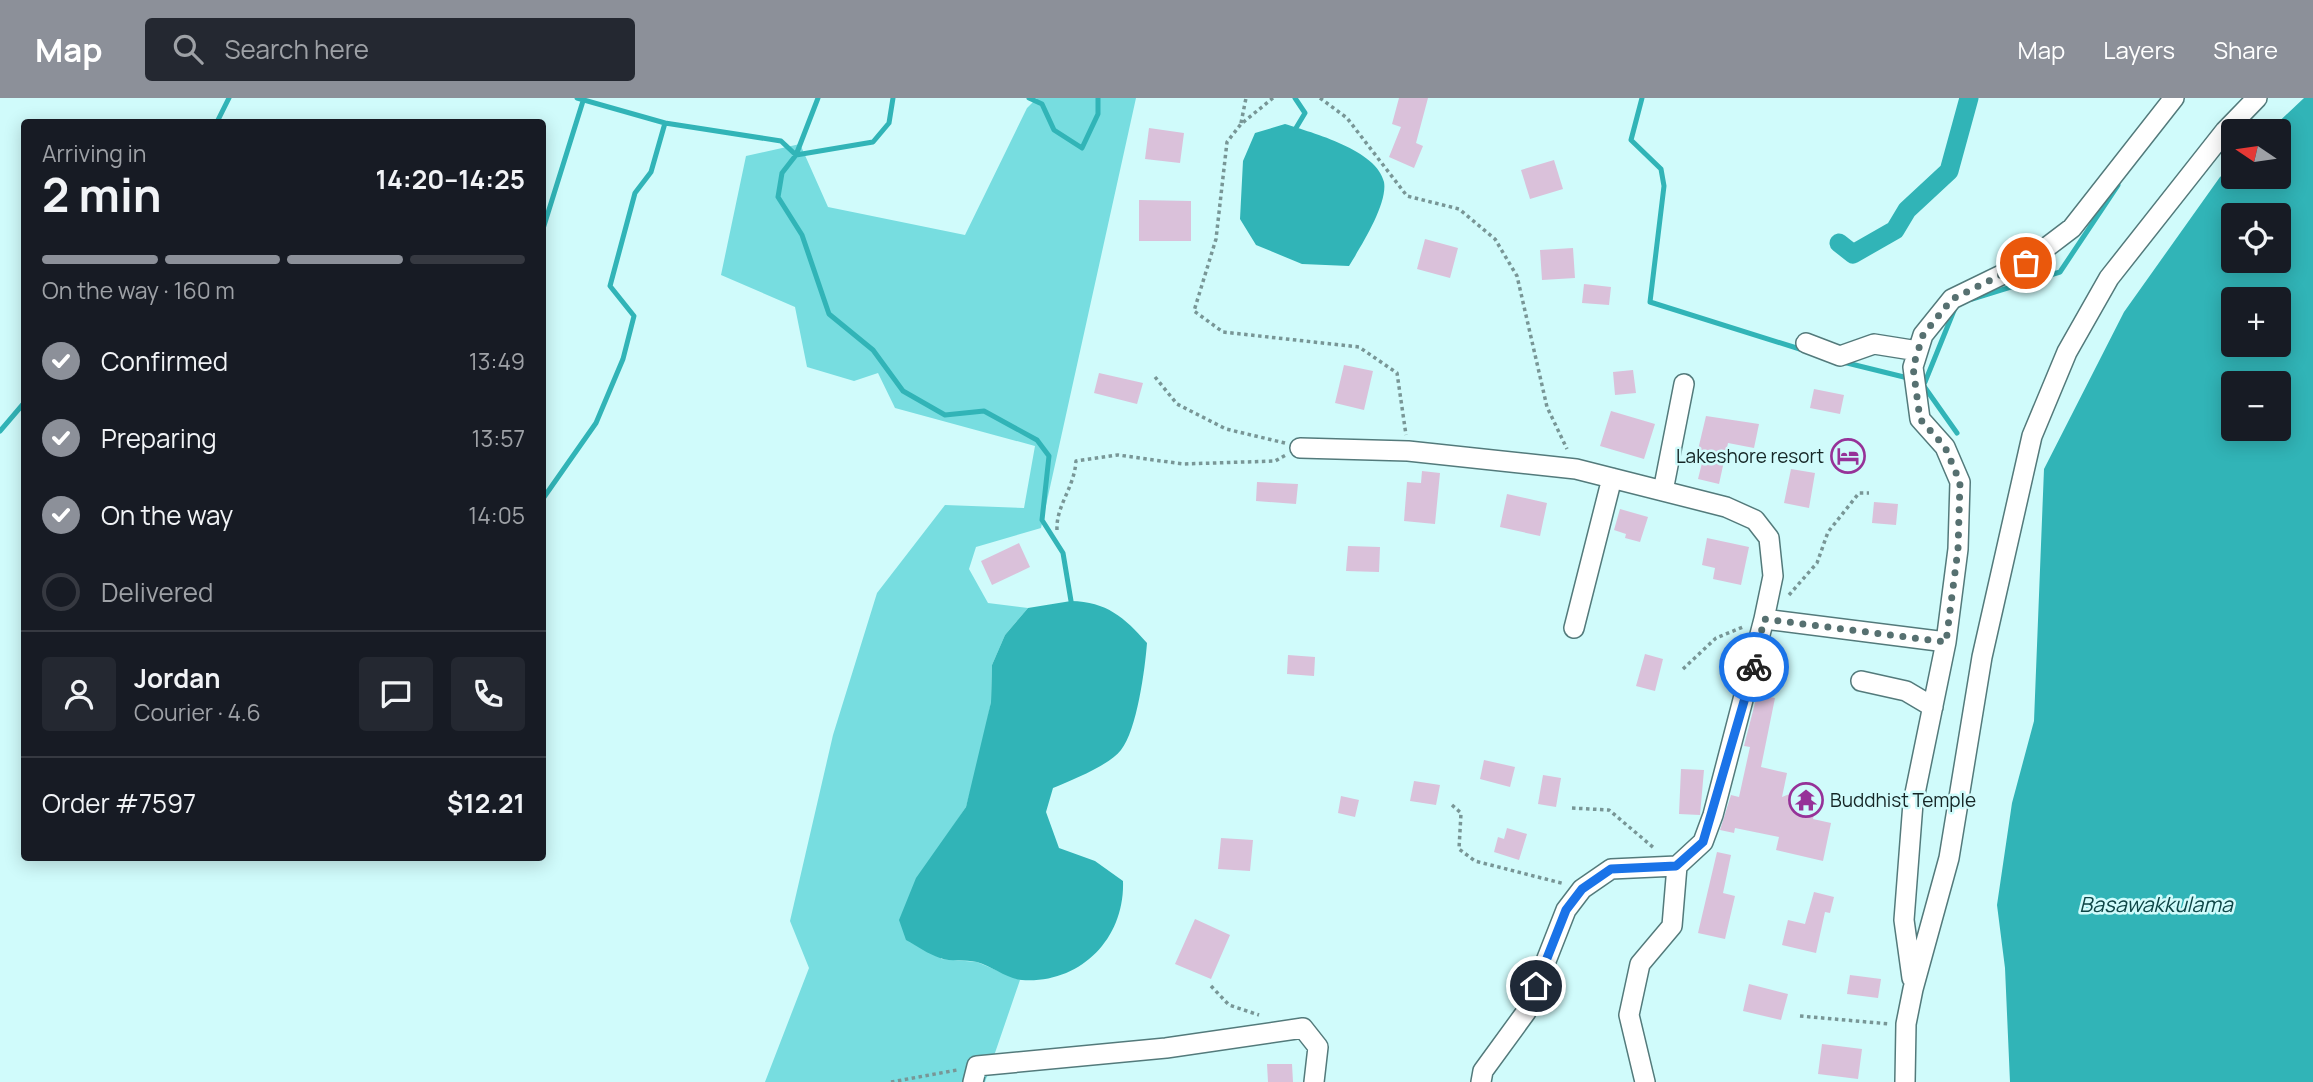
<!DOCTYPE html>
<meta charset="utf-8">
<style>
body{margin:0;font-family:Manrope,sans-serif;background:#242831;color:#f1f3f6;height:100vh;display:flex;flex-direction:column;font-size:26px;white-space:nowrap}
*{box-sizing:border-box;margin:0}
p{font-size:23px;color:#9ea1a6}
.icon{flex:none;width:38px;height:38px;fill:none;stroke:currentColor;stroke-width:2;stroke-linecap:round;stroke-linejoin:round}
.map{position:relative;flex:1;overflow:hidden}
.drawer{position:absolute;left:21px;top:21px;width:525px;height:742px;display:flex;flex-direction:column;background:#171b24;border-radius:7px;box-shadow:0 4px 18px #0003}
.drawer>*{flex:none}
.needle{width:46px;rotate:283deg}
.controls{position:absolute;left:2221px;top:21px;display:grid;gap:14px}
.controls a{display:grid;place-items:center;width:70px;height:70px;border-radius:7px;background:#171b24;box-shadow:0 4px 18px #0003;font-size:35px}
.pin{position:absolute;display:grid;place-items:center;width:60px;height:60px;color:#fff;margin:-30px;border:4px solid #fff;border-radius:50%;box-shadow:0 2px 7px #0007}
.courier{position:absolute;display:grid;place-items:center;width:70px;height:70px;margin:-35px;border:5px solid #1a73e8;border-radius:50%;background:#fff;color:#222;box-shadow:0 2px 9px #0007}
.headline em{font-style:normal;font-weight:700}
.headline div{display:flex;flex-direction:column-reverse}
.headline{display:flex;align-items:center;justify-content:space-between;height:119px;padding:0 21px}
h1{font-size:46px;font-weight:700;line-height:52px}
.bar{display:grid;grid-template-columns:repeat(4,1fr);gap:10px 7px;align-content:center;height:84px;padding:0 21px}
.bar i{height:9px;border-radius:5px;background:#363941}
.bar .current{background:#8c9099}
.bar p{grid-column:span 4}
.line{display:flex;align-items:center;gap:18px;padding:0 21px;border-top:2px solid #363941}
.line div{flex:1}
.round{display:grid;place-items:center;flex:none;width:74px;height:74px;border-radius:7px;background:#242831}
ol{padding:0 21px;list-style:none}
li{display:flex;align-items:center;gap:21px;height:77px}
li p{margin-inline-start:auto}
li .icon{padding:7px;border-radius:50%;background:#8c9099;color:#fff;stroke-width:4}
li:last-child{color:#9ea1a6}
li i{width:38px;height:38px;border:4px solid #363941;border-radius:50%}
header{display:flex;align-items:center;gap:42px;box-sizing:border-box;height:98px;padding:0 35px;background:#8c9099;color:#fff}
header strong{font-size:33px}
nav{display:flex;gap:38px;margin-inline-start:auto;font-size:24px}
.search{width:490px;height:63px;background:#242831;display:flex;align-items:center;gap:18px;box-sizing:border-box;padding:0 24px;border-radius:7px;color:#9ea1a6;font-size:26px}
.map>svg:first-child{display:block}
.green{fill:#77dde0}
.water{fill:#31b4b7;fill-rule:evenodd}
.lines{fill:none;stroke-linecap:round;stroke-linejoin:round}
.stream{stroke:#31b4b7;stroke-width:5}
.canal{stroke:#31b4b7;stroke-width:19}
.building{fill:#dac1da}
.minor-casing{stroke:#537a7b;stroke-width:22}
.path{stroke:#789696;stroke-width:3.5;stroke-dasharray:3.5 3.5;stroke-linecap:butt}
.minor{stroke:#fff;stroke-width:19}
.done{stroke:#567070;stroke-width:7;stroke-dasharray:0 12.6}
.route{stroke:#1a73e8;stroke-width:9}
.labels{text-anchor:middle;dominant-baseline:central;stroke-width:5;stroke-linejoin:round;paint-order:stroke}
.poi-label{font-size:19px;fill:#152525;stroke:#d0fbfb;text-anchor:end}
.water-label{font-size:21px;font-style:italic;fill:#0d4546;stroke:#d0fbfb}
</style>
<header>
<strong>Map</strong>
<div class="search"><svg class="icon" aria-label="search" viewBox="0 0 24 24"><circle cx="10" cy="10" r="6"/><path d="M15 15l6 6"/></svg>Search here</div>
<nav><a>Map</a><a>Layers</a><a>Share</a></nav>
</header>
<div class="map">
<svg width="2313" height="984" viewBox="0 0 2313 984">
<rect width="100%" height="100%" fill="#d0fbfb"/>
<path class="green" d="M 1037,0 L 1136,0 L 1041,430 L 976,449 L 969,471 L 988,505 L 1028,510 L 1005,537 L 992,567 L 991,604 L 980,659 L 966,709 L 942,745 L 941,861 L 977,864 L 1020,882 L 985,984 L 765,984 L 809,870 L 790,823 L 833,637 L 877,495 L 945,407 L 1024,410 L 1035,348 L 895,310 L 878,275 L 854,283 L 807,269 L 795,209 L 721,177 L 746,58 L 800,46 L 828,109 L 965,137 L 1027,10 Z"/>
<path class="water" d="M 2304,0 L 2313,0 L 2313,984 L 2010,984 L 2005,870 L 1997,807 L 2012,705 L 2034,623 L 2044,371 L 2124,214 L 2220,79 L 2233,67 L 2233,79 L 2278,79 L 2278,33 L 2269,33 ZM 2233,117 L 2278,117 L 2278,163 L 2233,163 ZM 2278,201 L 2278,247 L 2233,247 L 2233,201 ZM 2233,285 L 2278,285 L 2278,331 L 2233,331 Z
M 1285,26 C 1313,35 1377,52 1384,84 C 1388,106 1360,150 1349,168 L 1302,166 L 1256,147 L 1240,121 L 1243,63 L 1255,35 Z
M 1071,503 C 1107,504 1124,519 1147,545 C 1145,571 1137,632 1121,652 C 1108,668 1072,682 1053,690 L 1046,714 L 1059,750 L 1095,763 L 1123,783 C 1125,841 1080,886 1022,882 C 1007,881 992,868 977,864 C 965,861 951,864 940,860 C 928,856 917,848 906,842 L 899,822 L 916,780 L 966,709 L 991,604 L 992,567 L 1005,537 L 1028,510 Z"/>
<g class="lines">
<path class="stream" d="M 577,0 L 665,25 L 781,43 L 796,57 L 873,44 L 889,25 L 893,0
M 818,0 L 796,57 L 782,75 L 778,99 L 802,137 L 829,216 L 873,252 L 903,293 L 945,317 L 984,313 L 1037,342 L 1049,358 L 1042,422 L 1063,455 L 1071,503
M 1029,0 L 1042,6 L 1054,32 L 1082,50 L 1098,16 L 1098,0
M 1295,0 L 1305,15 L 1296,30
M 1642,0 L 1631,42 L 1661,71 L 1664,88 L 1650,204 L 1803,252
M 217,24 L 229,0
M 542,134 L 583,3
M 1972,201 L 2060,174 L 2118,87
M 1843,264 L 1912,281
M 1921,284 L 1957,335
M 1925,284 L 1955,210
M 0,333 L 24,305
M 542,402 L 596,325 L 623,261 L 634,218 L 610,188 L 635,95 L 651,74 L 665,25"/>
<path class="canal" d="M 1839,145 L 1853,156 L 1895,132 L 1907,112 L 1949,73 L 1969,0"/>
</g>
<path class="building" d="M 1399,0 L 1428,0 L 1416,45 L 1423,48 L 1414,70 L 1389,59 L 1401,29 L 1392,26 Z
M 1149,30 L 1184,35 L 1180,65 L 1145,61 Z
M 1554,62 L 1563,91 L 1530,101 L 1521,72 Z
M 1139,102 L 1191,103 L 1191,143 L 1139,143 Z
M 1425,141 L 1458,150 L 1450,180 L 1417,171 Z
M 1573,150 L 1575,180 L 1542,182 L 1540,152 Z
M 1584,186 L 1611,189 L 1609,207 L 1582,205 Z
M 1344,267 L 1373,273 L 1364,312 L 1335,305 Z
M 1633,272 L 1636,295 L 1615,297 L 1613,274 Z
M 1099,275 L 1143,285 L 1137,306 L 1094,295 Z
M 1814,291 L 1844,297 L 1840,316 L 1810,310 Z
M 1611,313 L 1655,326 L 1644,361 L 1600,348 Z
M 1706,318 L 1759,326 L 1754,350 L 1728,345 L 1719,386 L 1698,381 L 1704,357 L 1697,356 Z
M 1791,371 L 1815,375 L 1809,410 L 1784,405 Z
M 1422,373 L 1440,375 L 1435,426 L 1404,423 L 1407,384 L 1421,385 Z
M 1257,384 L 1298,386 L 1296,406 L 1256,403 Z
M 1507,396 L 1547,405 L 1540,438 L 1500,429 Z
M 1874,404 L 1898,406 L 1896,427 L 1872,425 Z
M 1620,411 L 1648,419 L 1640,444 L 1625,440 L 1626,436 L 1614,432 Z
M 1707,440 L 1749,449 L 1741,487 L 1713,481 L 1715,470 L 1702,467 Z
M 1019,445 L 1030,469 L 992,487 L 981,463 Z
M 1348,448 L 1380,449 L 1379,474 L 1346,473 Z
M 1645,556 L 1663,561 L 1655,593 L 1636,588 Z
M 1288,557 L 1315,559 L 1314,578 L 1287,576 Z
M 1757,597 L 1775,600 L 1761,669 L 1787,675 L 1782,699 L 1807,689 L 1818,696 L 1813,721 L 1831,725 L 1823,763 L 1776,752 L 1779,739 L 1735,730 L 1734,735 L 1720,732 L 1731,697 L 1739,699 L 1750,649 L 1744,648 Z
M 1484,662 L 1515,669 L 1510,689 L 1480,681 Z
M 1681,671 L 1704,672 L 1700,717 L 1679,716 Z
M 1543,677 L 1561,680 L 1556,709 L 1538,706 Z
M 1414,683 L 1440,687 L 1436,707 L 1410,703 Z
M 1341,698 L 1359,702 L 1355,719 L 1338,715 Z
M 1507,730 L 1527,736 L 1519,762 L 1494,754 L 1498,739 L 1504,741 Z
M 1221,740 L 1253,742 L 1250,773 L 1218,771 Z
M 1717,754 L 1731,757 L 1723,795 L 1735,798 L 1725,841 L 1698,835 Z
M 1814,794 L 1834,799 L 1830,815 L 1825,814 L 1816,855 L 1782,847 L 1788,822 L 1805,826 Z
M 1195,821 L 1230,837 L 1211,881 L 1175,866 Z
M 1850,877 L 1881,881 L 1878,900 L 1847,896 Z
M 1749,886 L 1788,896 L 1781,922 L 1743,913 Z
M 1822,946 L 1862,951 L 1858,981 L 1818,976 Z
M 1267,966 L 1292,966 L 1293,984 L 1268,984 Z"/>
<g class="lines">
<g class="minor-casing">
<path id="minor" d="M 1806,245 L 1840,258 L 1874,246 L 1918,253
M 1300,350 L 1408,353 L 1576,371 L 1726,409 L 1755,422 L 1769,440 L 1773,478 L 1764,521 L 1946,544
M 1663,393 L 1684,286
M 1574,530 L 1612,380
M 1861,583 L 1906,593 L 1933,609
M 1912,880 L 1904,822 L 1913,705 L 1946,544 L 1958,451 L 1960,384 L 1945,349 L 1920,321 L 1913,269 L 1923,237 L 1952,201 L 2026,165 L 2072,130 L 2174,0
M 973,984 L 977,968 L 1166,950 L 1303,930 L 1318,949 L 1314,984
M 1481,984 L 1483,973 L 1526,914 L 1566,812 L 1582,791 L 1611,771 L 1677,768
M 1645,984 L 1629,917 L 1640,866 L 1672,828 L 1677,768 L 1703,744 L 1713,717 L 1764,521
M 1905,984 L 1906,926 L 1913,891 L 1949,760 L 1982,559 L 2032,338 L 2067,254 L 2109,180 L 2225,33 L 2257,0"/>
</g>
<path class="path" d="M 1273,0 L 1241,26 L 1227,44 L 1216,141 L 1194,213 L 1223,234 L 1359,249 L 1397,275 L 1406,337
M 1320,0 L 1347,20 L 1407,98 L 1459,111 L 1495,141 L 1517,178 L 1547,309 L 1567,351
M 1241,25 L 1246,0
M 1155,279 L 1177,306 L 1226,331 L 1285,345
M 1057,432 C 1056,407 1074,391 1076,363 L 1118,357 L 1183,366 L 1275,363 L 1286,357
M 1789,497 L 1817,465 L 1828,434 L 1859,395 L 1869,395
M 1683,571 L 1716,540 L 1743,529
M 1452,707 L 1461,715 L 1459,751 L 1475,763 L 1565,786
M 1572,710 L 1609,712 L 1654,750
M 1211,888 L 1229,907 L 1259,917
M 1800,918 L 1890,926
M 891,984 L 957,972"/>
<use href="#minor" class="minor"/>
</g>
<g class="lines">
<path class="done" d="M 1754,569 L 1764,521 L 1946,544 L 1958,451 L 1960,384 L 1945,349 L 1920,321 L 1913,269 L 1923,237 L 1952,201 L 2026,165"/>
<path class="route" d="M 1536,888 L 1566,812 L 1582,791 L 1611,771 L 1676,768 L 1703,744 L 1754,569"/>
</g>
<defs>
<g id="hotel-ring" transform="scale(1.75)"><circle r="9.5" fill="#d0fbfb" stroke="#963298" stroke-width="1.5"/><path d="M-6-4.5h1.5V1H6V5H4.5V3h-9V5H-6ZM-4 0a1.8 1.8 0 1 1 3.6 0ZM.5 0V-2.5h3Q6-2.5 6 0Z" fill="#963298"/></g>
<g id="temple-ring" transform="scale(1.75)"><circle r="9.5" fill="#d0fbfb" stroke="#963298" stroke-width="1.5"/><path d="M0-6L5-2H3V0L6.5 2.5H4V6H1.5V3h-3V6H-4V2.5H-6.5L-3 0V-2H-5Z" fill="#963298"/></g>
</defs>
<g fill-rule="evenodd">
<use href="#hotel-ring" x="1848" y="358"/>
<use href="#temple-ring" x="1806" y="702"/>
</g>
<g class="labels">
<g class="poi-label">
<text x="1824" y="358">Lakeshore resort</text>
<text x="1830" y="702" text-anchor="start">Buddhist Temple</text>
</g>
<g class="water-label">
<text x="2156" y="806">Basawakkulama</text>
</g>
</g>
</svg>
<div class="controls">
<a><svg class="needle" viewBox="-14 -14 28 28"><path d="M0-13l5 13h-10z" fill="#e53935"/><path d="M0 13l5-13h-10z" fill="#9ea1a6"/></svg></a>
<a><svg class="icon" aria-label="locate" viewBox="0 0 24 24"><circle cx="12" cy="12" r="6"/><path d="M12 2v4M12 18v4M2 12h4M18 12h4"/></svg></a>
<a>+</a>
<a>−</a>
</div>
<div class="pin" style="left:2026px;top:165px;background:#ea580c"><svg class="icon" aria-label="bag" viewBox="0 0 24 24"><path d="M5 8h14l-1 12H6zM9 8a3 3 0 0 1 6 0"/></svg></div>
<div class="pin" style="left:1536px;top:888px;background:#1f2937"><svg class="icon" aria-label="home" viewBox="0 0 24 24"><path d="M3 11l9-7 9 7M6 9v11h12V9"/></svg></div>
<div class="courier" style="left:1754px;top:569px"><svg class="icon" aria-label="bike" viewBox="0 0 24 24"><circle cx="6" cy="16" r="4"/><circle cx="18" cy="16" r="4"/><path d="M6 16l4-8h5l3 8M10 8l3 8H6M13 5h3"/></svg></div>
<section class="drawer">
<div class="headline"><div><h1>2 min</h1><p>Arriving in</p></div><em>14:20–14:25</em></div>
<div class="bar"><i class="current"></i><i class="current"></i><i class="current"></i><i></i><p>On the way · 160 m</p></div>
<ol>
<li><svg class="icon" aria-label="check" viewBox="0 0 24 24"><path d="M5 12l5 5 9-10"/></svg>Confirmed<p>13:49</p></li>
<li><svg class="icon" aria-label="check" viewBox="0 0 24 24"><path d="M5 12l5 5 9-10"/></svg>Preparing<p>13:57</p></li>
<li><svg class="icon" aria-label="check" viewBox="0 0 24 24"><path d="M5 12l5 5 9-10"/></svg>On the way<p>14:05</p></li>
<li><i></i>Delivered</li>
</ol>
<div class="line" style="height:126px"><a class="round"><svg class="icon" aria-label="person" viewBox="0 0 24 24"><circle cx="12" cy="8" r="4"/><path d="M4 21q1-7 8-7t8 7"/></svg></a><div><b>Jordan</b><p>Courier · 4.6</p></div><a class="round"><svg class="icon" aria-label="chat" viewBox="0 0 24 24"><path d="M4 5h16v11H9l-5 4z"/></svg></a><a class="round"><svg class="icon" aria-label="phone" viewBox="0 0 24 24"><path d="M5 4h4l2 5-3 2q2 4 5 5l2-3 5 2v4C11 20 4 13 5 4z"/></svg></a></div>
<div class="line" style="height:91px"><div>Order #7597</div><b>$12.21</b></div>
</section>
</div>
